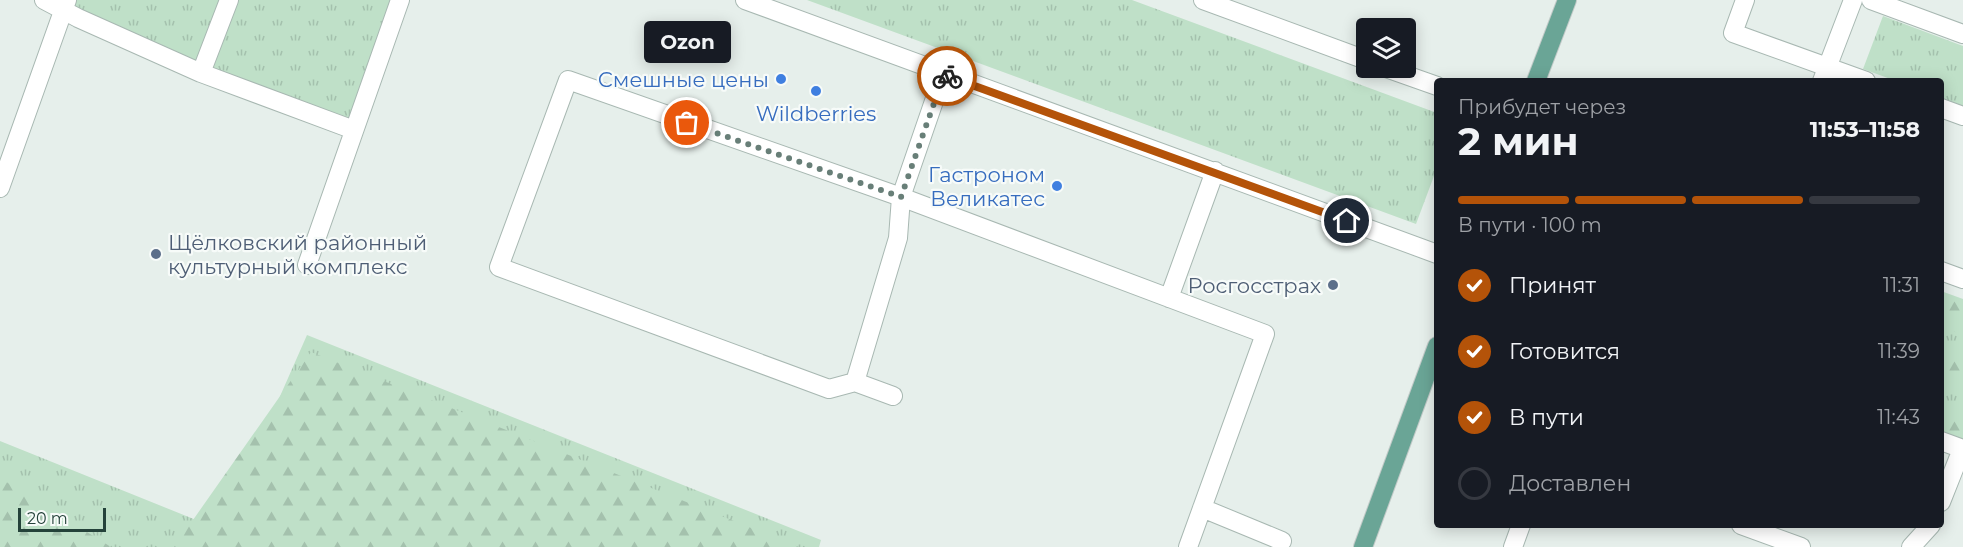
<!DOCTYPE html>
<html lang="ru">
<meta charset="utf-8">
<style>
body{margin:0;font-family:Montserrat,sans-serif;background:#20242c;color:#f1f3f6;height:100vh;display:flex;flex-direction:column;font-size:22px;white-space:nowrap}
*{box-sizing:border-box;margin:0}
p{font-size:20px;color:#9ea1a6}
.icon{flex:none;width:33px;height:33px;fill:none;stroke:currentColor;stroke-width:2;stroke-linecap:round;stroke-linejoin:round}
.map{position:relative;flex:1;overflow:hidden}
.panel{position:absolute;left:1434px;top:78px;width:510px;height:450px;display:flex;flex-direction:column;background:#171b24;border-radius:6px;box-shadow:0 3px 15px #0003}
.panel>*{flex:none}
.tools{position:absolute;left:1356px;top:18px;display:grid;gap:12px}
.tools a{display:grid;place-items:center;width:60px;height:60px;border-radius:6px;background:#171b24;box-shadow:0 3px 15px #0003;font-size:30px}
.scale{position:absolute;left:18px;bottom:15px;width:88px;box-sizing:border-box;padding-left:6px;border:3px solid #24423a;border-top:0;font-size:16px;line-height:21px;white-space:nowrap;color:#24423a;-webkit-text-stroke:4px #f7fbf9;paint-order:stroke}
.pin{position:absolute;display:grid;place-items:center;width:51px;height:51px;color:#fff;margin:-26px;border:3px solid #fff;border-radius:50%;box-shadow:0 2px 6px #0007}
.courier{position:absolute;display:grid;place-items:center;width:60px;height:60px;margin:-30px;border:4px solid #b45309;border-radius:50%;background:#fff;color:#222;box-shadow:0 2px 8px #0007}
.bubble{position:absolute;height:42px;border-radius:6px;background:#171b24;box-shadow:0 3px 15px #0003;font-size:20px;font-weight:700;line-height:42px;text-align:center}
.head em{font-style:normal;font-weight:700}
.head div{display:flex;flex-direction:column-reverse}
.head{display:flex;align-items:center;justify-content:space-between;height:102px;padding:0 24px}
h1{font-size:39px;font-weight:700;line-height:45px}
.bar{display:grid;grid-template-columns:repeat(4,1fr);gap:9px 6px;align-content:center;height:72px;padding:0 24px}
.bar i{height:8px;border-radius:4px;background:#363941}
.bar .selected{background:#b45309}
.bar p{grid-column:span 4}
ol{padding:0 24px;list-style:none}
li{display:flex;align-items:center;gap:18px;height:66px}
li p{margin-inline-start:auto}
li .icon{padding:6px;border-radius:50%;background:#b45309;color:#fff;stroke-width:4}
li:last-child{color:#9ea1a6}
li i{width:33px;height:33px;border:3px solid #363941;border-radius:50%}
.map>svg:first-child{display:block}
.grass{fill:url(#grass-tufts)}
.forest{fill:url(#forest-firs)}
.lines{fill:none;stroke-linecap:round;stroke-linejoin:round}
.minor-casing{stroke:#a8b8b2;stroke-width:20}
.major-casing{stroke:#c2cac8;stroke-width:20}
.minor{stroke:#fff;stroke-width:18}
.major{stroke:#6aa596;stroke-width:18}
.done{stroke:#687f78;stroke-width:6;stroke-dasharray:0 10.8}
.route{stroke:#b45309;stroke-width:8}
.shop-dot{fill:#3f7fe0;stroke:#f7fbf9;stroke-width:2}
.service-dot{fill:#5c6f8a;stroke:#f7fbf9;stroke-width:2}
.labels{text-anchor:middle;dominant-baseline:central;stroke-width:4.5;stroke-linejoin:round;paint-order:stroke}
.shop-label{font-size:21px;fill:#366cbe;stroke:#f7fbf9;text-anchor:end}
.service-label{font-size:21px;fill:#4e5e75;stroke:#f7fbf9;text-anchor:start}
</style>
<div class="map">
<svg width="1963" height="547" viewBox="0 0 1963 547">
<defs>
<pattern id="grass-tufts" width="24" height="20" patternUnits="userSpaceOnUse" patternTransform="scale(1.5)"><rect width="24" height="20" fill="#bfe0c8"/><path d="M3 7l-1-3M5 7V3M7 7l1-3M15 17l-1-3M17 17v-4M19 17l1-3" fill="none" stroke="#a4c1ad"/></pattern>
<pattern id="forest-firs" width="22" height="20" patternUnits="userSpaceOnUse" patternTransform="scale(1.5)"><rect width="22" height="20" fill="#bfe0c8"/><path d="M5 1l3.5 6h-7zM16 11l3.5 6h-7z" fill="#a4c1ad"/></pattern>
</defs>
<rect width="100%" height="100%" fill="#e6efeb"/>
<path class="grass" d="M 67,0 L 400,0 L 354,130 L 78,18 Z
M 807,0 L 1132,0 L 1437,113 L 1437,168 L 1416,224 Z
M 1883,16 L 1963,46 L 1963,106 L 1941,98 L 1941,81 L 1896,81 L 1863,69 Z
M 1941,291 L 1963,299 L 1963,441 L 1941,433 Z
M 307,335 L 821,540 L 819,547 L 0,547 L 0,441 L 221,530 Z"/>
<path class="forest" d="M 1941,296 L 1963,304 L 1963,335 L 1941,327 Z
M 1941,351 L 1963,359 L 1963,386 L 1941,378 Z
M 311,352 L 799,547 L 174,547 Z
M 1941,399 L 1963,407 L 1963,437 L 1941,429 Z
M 0,478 L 111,547 L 0,547 Z"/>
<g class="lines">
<g class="minor-casing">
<path id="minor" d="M 44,0 L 78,18 L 201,73 L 354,130
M 745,0 L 1437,254
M 1203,0 L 1366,60
M 1745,0 L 1733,33 L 1866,81
M 1871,0 L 1963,34
M 1386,68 L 1437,86
M 201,73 L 229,0
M 1822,81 L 1853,0
M 1941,108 L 1963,116
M 0,188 L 67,0
M 307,265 L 400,0
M 1941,271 L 1963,279
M 1169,298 L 1215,171
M 855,382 L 898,238 L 901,197 L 943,75
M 893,396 L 855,382 L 829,389 L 499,267 L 568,80 L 901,197 L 1265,334 L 1188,547
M 1941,441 L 1963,449
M 1941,502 L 1962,449
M 1202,508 L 1282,541
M 1741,525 L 1801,547
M 1513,547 L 1521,525
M 1911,547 L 1931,525"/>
</g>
<g class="major-casing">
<path id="major" d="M 1536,81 L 1567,0
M 1363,547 L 1437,346"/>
</g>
<use href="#minor" class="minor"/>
<use href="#major" class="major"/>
</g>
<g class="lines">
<path class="done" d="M 687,123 L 901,197 L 944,75 L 947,76"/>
<path class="route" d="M 947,76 L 1347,221"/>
</g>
<g class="shop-dot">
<circle cx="781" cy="79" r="6"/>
<circle cx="816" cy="91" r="6"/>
<circle cx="1057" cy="186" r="6"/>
</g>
<g class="service-dot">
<circle cx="156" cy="254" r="6"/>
<circle cx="1333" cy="285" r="6"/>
</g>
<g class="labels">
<g class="shop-label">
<text x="769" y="79">Смешные цены</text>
<text x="816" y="113" text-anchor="middle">Wildberries</text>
<text x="1045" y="174">Гастроном<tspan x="1045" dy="24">Великатес</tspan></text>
</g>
<g class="service-label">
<text x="168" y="242">Щёлковский районный<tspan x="168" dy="24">культурный комплекс</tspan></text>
<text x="1321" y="285" text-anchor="end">Росгосстрах</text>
</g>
</g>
</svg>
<div class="tools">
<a><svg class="icon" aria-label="layers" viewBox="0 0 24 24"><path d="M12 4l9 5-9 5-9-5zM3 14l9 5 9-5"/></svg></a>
</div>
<div class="scale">20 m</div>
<div class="pin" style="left:687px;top:123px;background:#ea580c"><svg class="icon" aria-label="bag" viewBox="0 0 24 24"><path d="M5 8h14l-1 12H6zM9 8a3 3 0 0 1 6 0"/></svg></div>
<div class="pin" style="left:1347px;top:221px;background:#1f2937"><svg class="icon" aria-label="home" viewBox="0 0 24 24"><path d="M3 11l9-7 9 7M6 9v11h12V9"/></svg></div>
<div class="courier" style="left:947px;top:76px"><svg class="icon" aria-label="bike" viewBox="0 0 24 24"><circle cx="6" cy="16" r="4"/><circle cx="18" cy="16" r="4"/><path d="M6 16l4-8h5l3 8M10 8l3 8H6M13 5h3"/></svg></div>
<div class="bubble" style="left:644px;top:21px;width:87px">Ozon</div>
<section class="panel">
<div class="head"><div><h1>2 мин</h1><p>Прибудет через</p></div><em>11:53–11:58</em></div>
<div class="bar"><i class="selected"></i><i class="selected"></i><i class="selected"></i><i></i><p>В пути · 100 m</p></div>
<ol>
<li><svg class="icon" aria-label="check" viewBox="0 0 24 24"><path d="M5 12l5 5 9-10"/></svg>Принят<p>11:31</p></li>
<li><svg class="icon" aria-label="check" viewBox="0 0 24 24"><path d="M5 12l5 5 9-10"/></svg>Готовится<p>11:39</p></li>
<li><svg class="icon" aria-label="check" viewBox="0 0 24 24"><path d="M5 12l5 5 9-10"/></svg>В пути<p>11:43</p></li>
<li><i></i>Доставлен</li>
</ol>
</section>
</div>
